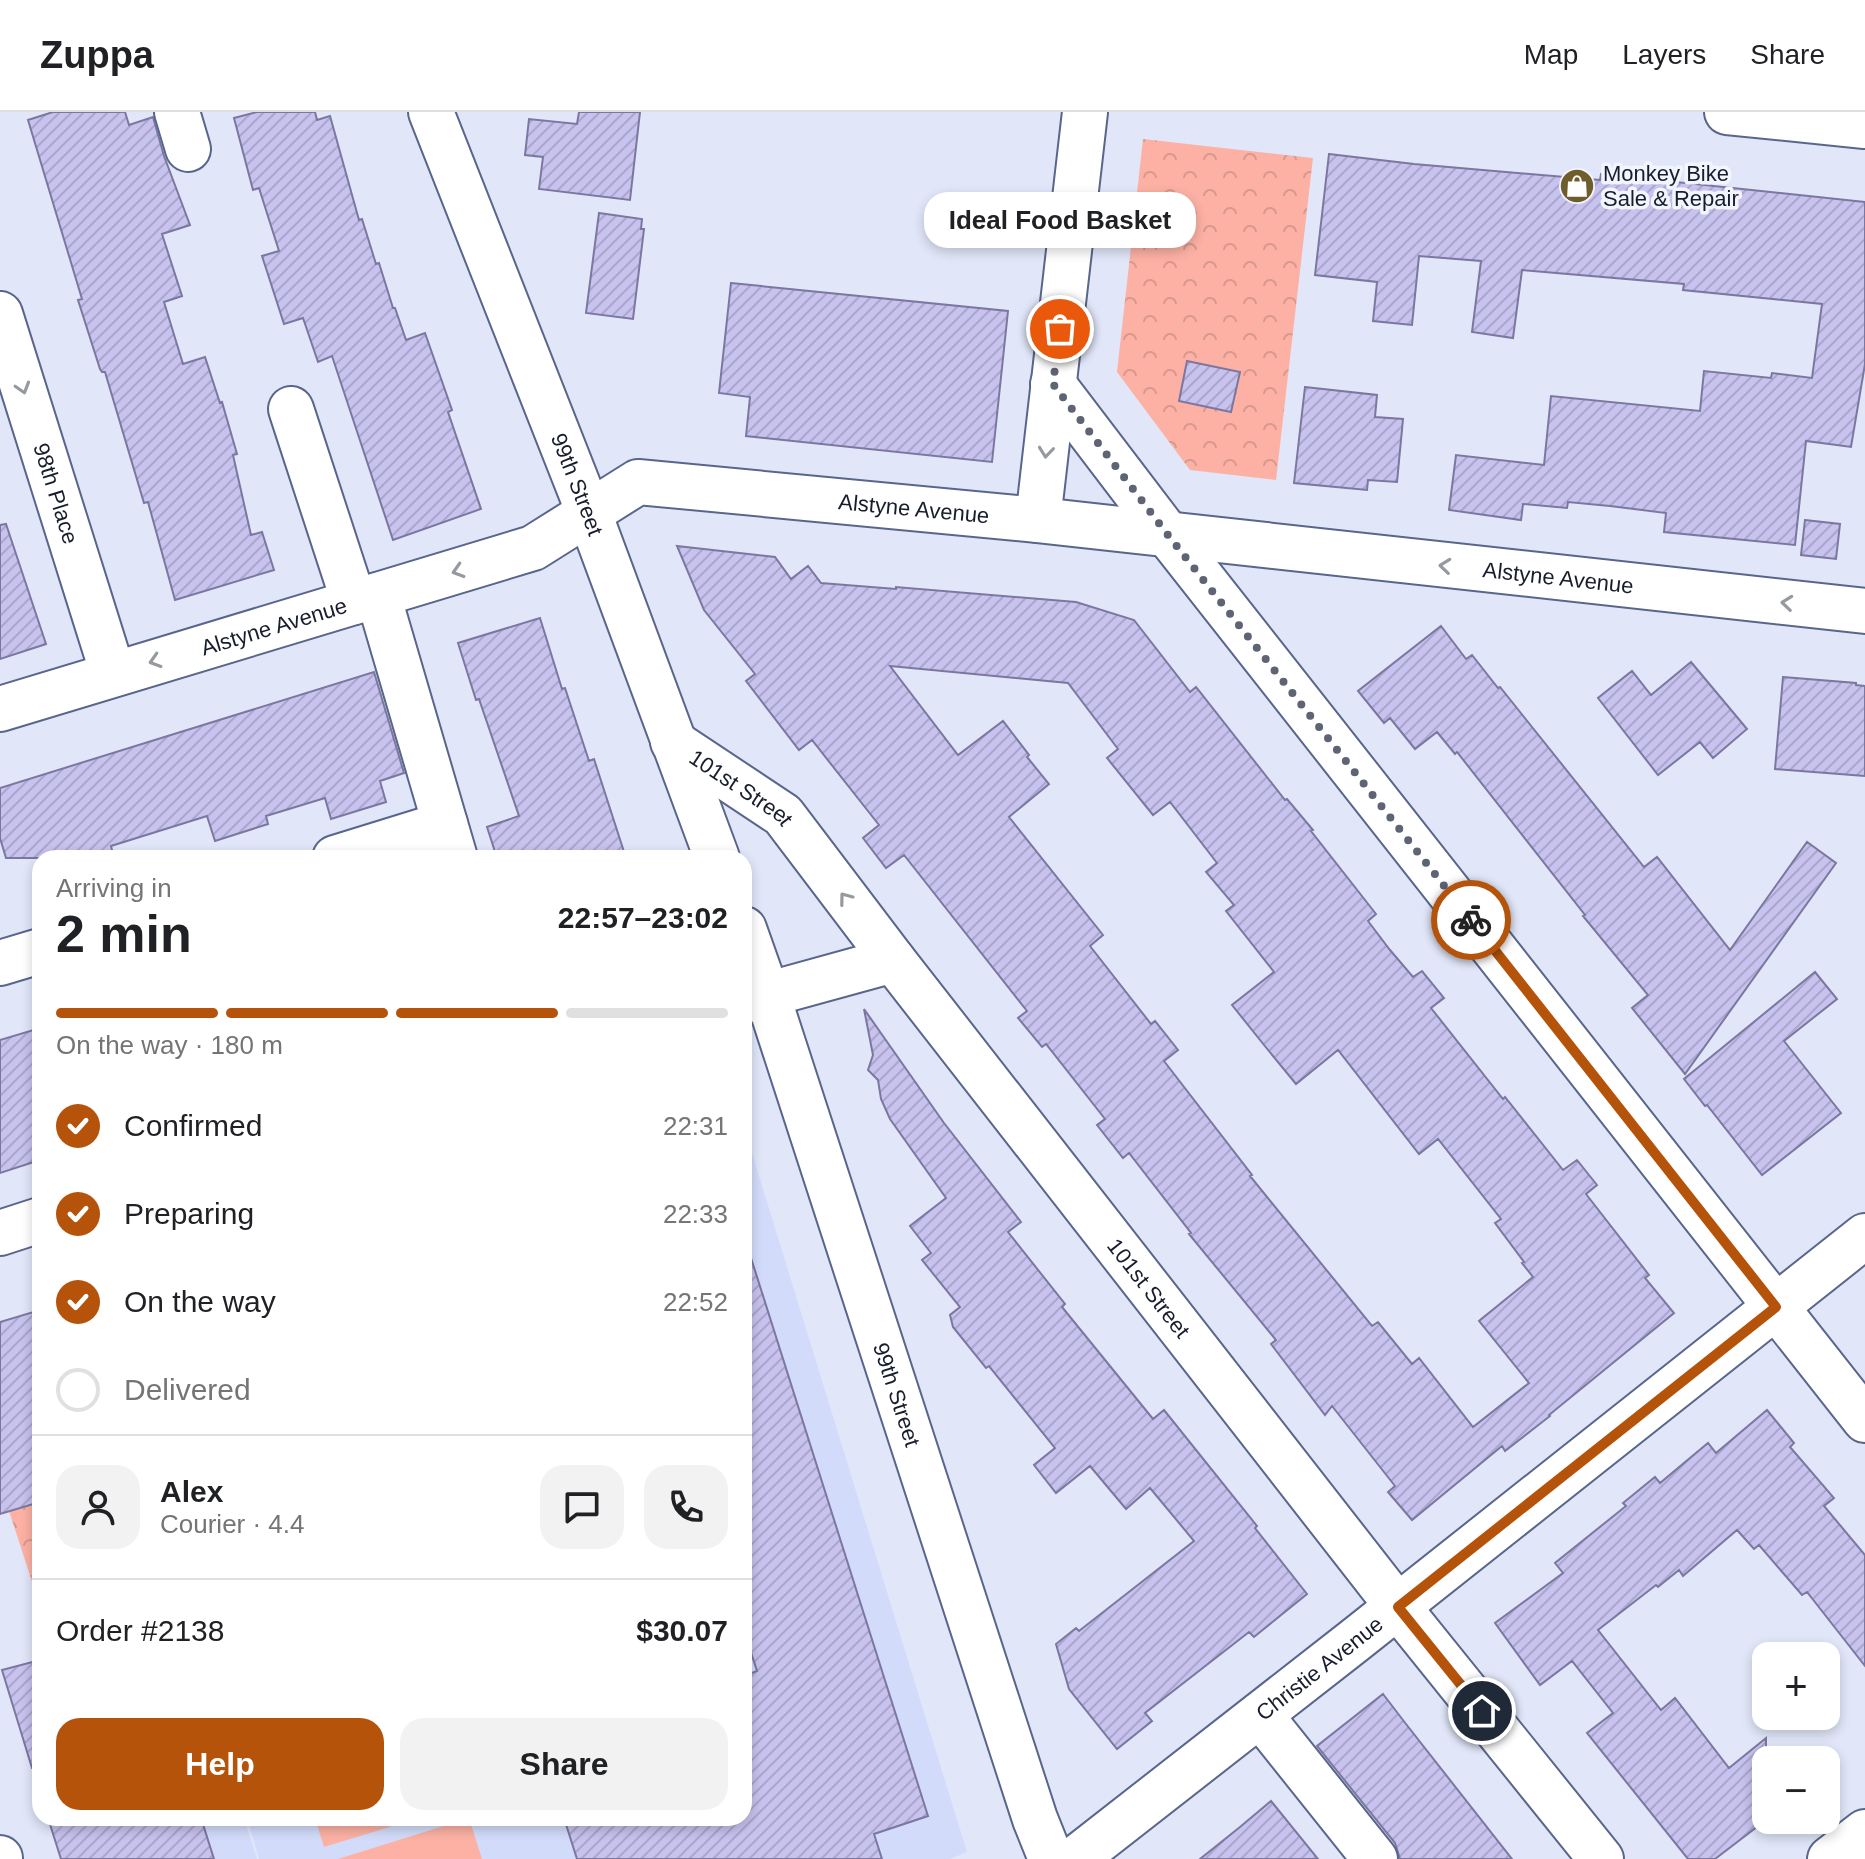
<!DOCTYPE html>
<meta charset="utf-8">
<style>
body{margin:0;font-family:Helvetica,sans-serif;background:#f2f2f2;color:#202124;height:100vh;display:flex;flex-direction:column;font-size:30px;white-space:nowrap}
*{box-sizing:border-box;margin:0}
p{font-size:26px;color:#757577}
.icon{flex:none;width:44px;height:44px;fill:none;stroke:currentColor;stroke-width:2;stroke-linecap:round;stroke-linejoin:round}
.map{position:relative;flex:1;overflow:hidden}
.sheet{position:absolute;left:32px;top:738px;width:720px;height:976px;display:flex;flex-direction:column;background:#fff;border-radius:24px;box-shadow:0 4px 12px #0003}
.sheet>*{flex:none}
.buttons{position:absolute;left:1752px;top:1530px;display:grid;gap:16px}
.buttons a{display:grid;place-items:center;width:88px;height:88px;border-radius:16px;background:#fff;box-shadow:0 4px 12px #0003;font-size:40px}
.pin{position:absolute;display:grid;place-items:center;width:68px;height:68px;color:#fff;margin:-34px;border:4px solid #fff;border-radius:50%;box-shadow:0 2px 8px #0007}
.courier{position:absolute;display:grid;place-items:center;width:80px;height:80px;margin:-40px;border:6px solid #b45309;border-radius:50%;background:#fff;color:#222;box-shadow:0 2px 10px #0007}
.bubble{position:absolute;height:56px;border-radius:24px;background:#fff;box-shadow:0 4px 12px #0003;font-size:26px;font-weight:700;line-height:56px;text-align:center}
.overview em{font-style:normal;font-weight:700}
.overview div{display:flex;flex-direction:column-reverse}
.overview{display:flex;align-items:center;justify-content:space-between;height:136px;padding:0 24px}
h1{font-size:52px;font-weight:700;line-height:60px}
.bar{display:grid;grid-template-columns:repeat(4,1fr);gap:12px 8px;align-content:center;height:96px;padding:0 24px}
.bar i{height:10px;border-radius:6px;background:#e0e0e0}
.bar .on{background:#b45309}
.bar p{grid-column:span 4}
.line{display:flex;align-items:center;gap:20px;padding:0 24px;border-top:2px solid #e0e0e0}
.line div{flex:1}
.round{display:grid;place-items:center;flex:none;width:84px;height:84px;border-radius:24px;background:#f2f2f2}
ol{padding:0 24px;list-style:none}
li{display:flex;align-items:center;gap:24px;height:88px}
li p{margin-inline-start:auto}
li .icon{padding:8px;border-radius:50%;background:#b45309;color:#fff;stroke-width:4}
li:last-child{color:#757577}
li i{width:44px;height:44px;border:4px solid #e0e0e0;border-radius:50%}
.button{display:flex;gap:16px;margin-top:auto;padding:16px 24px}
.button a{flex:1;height:92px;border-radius:24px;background:#b45309;color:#fff;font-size:32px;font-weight:700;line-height:92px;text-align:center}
.button a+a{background:#f2f2f2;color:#202124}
header{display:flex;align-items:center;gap:48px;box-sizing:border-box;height:112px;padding:0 40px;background:#fff;border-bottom:2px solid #e0e0e0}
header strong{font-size:38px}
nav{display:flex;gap:44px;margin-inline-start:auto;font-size:28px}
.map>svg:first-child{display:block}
.built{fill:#d2dcfa}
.park{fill:url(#park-crowns)}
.garden{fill:#fcb1a4}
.building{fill:url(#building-hatch);stroke:#7c77a0;stroke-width:2;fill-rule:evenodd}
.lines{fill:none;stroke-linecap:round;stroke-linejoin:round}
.minor-casing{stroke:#59668b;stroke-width:48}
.minor{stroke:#fff;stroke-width:44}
.oneway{stroke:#9799a0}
.done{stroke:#5e6474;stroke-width:8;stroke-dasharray:0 14.4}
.route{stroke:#b45309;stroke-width:10}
.labels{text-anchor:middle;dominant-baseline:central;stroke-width:7;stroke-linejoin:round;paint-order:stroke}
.poi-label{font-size:22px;fill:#181d2c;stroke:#f2f5fe;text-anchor:start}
.street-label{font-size:22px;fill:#181d2c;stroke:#f2f5fe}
</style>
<header>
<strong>Zuppa</strong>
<nav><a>Map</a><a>Layers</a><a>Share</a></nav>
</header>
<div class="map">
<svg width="1865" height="1747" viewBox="0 0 1865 1747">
<defs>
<pattern id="park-crowns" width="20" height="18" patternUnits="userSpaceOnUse" patternTransform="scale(2)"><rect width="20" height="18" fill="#fcb1a4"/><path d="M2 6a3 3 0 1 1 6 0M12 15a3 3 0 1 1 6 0" fill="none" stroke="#d7988d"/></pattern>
<pattern id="building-hatch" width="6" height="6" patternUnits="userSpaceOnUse" patternTransform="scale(2)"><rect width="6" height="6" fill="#c7c2ee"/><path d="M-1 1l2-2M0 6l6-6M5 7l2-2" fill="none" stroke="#aaa6cc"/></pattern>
</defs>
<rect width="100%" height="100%" fill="#e1e7f9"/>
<path class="built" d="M 744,1015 L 967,1740 L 950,1747 L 259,1747 L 247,1706 L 744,1706 Z
M 201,1706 L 244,1706 L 257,1747 L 214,1747 Z"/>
<path class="park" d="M 1143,27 L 1313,46 L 1276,368 L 1190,358 L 1117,260 Z
M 40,1390 L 40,1494 L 9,1399 Z"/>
<path class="garden" d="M 315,1706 L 419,1706 L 324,1735 Z
M 469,1706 L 482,1747 L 338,1747 Z"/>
<path class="building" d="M 53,0 L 125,0 L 129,13 L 153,5 L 164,44 L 190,113 L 162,122 L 182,184 L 164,190 L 183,252 L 205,245 L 220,291 L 222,290 L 237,342 L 233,343 L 251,423 L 262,420 L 274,458 L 175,488 L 148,390 L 144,391 L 105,260 L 102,260 L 100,257 L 78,188 L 82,187 L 28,8 Z
M 257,0 L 315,0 L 317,8 L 330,4 L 359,108 L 362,107 L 376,152 L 379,151 L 393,196 L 395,196 L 406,228 L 425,221 L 452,298 L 448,300 L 481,397 L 393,428 L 332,244 L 318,250 L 303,206 L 284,212 L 262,144 L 279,139 L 259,76 L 253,78 L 234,6 Z
M 579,0 L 640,0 L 630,88 L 539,77 L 543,45 L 525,43 L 529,7 L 577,12 Z
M 1329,42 L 1414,52 L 1600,68 L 1601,62 L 1865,90 L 1865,252 L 1851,335 L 1806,329 L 1795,433 L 1664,420 L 1666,401 L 1610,394 L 1568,390 L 1567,396 L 1523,392 L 1521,408 L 1449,398 L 1456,343 L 1544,353 L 1551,284 L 1700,299 L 1704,259 L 1771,266 L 1772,261 L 1812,266 L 1822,192 L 1683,178 L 1684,172 L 1522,158 L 1513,226 L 1472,220 L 1481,149 L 1419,144 L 1412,213 L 1373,209 L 1377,170 L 1315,163 Z
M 599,101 L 642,107 L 641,117 L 644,117 L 633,207 L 586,201 Z
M 731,171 L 1008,199 L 992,350 L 746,324 L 750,285 L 719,281 Z
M 1187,249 L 1240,260 L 1231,300 L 1179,289 Z
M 1305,275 L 1377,283 L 1375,305 L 1403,307 L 1397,370 L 1368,368 L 1367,378 L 1294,371 Z
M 1805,408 L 1840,412 L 1836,447 L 1801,443 Z
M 6,412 L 46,532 L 0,547 L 0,413 Z
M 677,434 L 775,445 L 791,467 L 808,454 L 821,471 L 896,477 L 896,475 L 1076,490 L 1134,508 L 1190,580 L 1196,575 L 1285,688 L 1287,687 L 1313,718 L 1311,719 L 1376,802 L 1368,809 L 1390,838 L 1413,865 L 1422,859 L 1444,886 L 1431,896 L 1503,987 L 1505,985 L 1563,1058 L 1577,1048 L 1597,1073 L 1586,1082 L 1649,1163 L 1645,1166 L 1674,1201 L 1549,1303 L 1550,1304 L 1505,1339 L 1502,1334 L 1412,1408 L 1388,1380 L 1395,1374 L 1332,1294 L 1325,1303 L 1271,1232 L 1276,1228 L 1189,1122 L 1191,1121 L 1129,1041 L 1123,1046 L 1097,1013 L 1105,1007 L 1046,932 L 1042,935 L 1018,906 L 1027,899 L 904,743 L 886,756 L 863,726 L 879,713 L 812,628 L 799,638 L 746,569 L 755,562 L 704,498 ZM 890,554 L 1068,571 L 1118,637 L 1107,646 L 1153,703 L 1170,690 L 1217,751 L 1206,760 L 1234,793 L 1226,799 L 1274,860 L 1232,893 L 1264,933 L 1296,972 L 1338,938 L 1419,1042 L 1438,1027 L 1501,1107 L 1495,1111 L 1524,1150 L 1522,1151 L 1533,1165 L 1479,1209 L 1529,1271 L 1473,1315 L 1419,1246 L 1412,1252 L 1378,1210 L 1372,1214 L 1250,1064 L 1252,1063 L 1164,949 L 1178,938 L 1155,909 L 1151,912 L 1090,834 L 1103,823 L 1009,705 L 1049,672 L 1027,645 L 1029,643 L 1003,609 L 958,643 Z
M 540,506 L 562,577 L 565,576 L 589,649 L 594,647 L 626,746 L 497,746 L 487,715 L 519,704 L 479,587 L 476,588 L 458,531 Z
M 1441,514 L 1466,547 L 1472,543 L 1498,576 L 1500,575 L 1644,755 L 1657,745 L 1730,838 L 1807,730 L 1836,751 L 1685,962 L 1632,896 L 1648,883 L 1583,804 L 1585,803 L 1457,640 L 1455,642 L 1437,620 L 1415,637 L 1390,606 L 1384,611 L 1358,579 Z
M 1691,550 L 1747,617 L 1713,646 L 1700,630 L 1658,663 L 1598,586 L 1632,559 L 1651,583 Z
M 374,560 L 404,661 L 380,669 L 386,690 L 331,707 L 325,686 L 266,704 L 268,712 L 215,729 L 207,704 L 111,734 L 114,746 L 6,746 L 0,726 L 0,676 Z
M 1783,565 L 1856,571 L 1856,573 L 1865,574 L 1865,664 L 1775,657 Z
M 1815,860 L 1837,887 L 1784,929 L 1841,1001 L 1762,1063 L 1707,993 L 1705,994 L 1684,967 Z
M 864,897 L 944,1011 L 1021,1110 L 1008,1120 L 1065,1192 L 1062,1195 L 1153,1307 L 1164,1298 L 1257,1414 L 1255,1416 L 1307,1482 L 1254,1525 L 1249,1520 L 1145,1601 L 1152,1609 L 1117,1637 L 1069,1577 L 1056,1532 L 1076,1516 L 1079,1519 L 1194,1429 L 1150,1376 L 1126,1397 L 1090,1354 L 1056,1381 L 1034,1353 L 1055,1336 L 989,1254 L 986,1256 L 953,1215 L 950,1203 L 960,1195 L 922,1148 L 931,1141 L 910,1114 L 946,1086 L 890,1007 L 881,987 L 878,968 L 868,958 L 873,943 Z
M 40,916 L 40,1048 L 0,1061 L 0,928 Z
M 751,1146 L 928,1704 L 874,1722 L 882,1747 L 577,1747 L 564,1706 L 744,1706 L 744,1564 L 757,1559 L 744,1519 L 744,1147 Z
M 40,1198 L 40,1390 L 0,1402 L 0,1210 Z
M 1767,1298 L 1794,1331 L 1790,1335 L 1834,1386 L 1824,1394 L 1865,1443 L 1865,1554 L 1807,1480 L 1802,1483 L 1759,1433 L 1754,1437 L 1737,1418 L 1683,1464 L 1679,1458 L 1658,1475 L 1656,1473 L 1598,1518 L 1661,1598 L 1675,1586 L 1729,1656 L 1766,1626 L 1766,1708 L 1715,1747 L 1688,1747 L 1587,1621 L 1613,1601 L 1572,1549 L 1540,1573 L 1495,1511 L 1563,1461 L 1555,1451 L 1626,1394 L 1623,1391 L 1655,1365 L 1660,1371 L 1708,1331 L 1716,1341 Z
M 40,1548 L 40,1655 L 32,1656 L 2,1558 Z
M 1383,1582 L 1406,1612 L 1512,1747 L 1400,1747 L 1395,1731 L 1317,1634 Z
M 1271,1689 L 1318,1747 L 1200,1747 L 1240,1715 Z
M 48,1706 L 201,1706 L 214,1747 L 61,1747 Z"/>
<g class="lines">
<g class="minor-casing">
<g id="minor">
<path d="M 177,0 L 188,37"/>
<path id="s1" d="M 431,0 L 589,401 L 717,746"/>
<path d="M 1727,0 L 1865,14"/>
<path id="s2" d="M 0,202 L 113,562"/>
<path d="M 1053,272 L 1168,423 L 1865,1308"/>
<path d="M 291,297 L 354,490"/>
<path d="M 1038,408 L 1085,0"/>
<path d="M 378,483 L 455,746"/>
<path id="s3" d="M 0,597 L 533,436 L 638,370 L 1038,408 L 1865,499"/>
<path id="s4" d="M 673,630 L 783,703 L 893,848 L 1398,1495 L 1601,1747"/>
<path d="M 335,746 L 445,712"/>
<path id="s5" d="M 744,817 L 767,882 L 1035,1707 L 1051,1747"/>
<path d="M 0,851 L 40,839"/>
<path d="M 744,889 L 893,848"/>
<path d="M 0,1121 L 40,1108"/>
<path d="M 1260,1603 L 1375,1747"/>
<path d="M 0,1746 L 0,1747"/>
<path id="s6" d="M 1075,1747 L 1354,1529 L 1865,1124"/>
<path d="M 1830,1747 L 1865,1720"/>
</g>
</g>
<use href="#minor" class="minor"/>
</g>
<defs><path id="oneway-chevron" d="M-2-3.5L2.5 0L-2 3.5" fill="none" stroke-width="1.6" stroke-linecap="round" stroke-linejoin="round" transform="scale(2)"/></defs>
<g class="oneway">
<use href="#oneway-chevron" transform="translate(23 276) rotate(73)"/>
<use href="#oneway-chevron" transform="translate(1046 340) rotate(96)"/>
<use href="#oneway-chevron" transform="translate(1445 454) rotate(-174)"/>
<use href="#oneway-chevron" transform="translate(458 459) rotate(163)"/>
<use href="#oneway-chevron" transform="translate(1787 491) rotate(-174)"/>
<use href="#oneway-chevron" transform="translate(155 549) rotate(163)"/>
<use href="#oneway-chevron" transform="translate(845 786) rotate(-127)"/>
</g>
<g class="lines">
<path class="done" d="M 1060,217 L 1053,272 L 1168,423 L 1471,808"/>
<path class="route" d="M 1471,808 L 1776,1195 L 1398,1495 L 1482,1599"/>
</g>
<defs>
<g id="shop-disc" transform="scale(1.8)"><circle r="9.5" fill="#6f5d2b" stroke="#f2f5fe"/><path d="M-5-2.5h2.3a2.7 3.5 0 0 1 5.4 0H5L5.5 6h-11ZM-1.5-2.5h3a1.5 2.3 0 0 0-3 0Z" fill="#fff"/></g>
</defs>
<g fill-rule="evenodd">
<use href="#shop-disc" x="1577" y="74"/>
</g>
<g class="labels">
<g class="poi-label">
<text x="1603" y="61">Monkey Bike<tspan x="1603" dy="25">Sale &amp; Repair</tspan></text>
</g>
<g class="street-label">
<text stroke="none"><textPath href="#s1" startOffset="400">99th Street</textPath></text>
<text stroke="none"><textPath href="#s2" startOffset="188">98th Place</textPath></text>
<text stroke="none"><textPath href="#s3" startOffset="958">Alstyne Avenue</textPath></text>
<text stroke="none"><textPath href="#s3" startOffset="1606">Alstyne Avenue</textPath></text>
<text stroke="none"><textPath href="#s3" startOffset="286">Alstyne Avenue</textPath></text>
<text stroke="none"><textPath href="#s4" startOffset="82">101st Street</textPath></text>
<text stroke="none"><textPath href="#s4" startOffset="730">101st Street</textPath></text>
<text stroke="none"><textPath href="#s5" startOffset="490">99th Street</textPath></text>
<text stroke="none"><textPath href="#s6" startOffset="310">Christie Avenue</textPath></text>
</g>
</g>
</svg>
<div class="buttons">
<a>+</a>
<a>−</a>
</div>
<div class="pin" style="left:1060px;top:217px;background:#ea580c"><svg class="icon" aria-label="bag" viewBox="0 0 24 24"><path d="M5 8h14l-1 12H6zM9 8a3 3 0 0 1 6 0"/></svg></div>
<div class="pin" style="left:1482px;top:1599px;background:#1f2937"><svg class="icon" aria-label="home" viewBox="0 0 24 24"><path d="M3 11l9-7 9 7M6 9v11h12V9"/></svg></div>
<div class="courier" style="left:1471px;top:808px"><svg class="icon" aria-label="bike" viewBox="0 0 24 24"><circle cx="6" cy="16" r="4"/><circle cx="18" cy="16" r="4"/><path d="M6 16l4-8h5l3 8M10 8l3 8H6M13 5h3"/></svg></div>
<div class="bubble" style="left:924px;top:80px;width:272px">Ideal Food Basket</div>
<section class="sheet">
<div class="overview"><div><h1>2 min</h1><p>Arriving in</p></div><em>22:57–23:02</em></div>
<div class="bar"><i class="on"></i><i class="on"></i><i class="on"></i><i></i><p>On the way · 180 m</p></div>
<ol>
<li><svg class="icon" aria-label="check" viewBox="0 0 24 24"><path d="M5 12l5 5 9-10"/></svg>Confirmed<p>22:31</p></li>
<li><svg class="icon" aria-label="check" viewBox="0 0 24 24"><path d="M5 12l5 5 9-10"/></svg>Preparing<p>22:33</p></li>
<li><svg class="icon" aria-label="check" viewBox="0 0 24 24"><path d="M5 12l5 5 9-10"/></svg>On the way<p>22:52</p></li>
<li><i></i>Delivered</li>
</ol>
<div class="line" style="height:144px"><a class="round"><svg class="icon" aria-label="person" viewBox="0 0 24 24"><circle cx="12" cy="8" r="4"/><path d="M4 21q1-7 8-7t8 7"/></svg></a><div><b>Alex</b><p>Courier · 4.4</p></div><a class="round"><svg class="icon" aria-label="chat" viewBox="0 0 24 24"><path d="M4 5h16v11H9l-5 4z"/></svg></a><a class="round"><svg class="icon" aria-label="phone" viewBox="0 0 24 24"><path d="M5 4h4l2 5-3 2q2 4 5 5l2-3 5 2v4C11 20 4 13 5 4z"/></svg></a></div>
<div class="line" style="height:104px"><div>Order #2138</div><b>$30.07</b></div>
<div class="button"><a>Help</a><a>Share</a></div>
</section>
</div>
